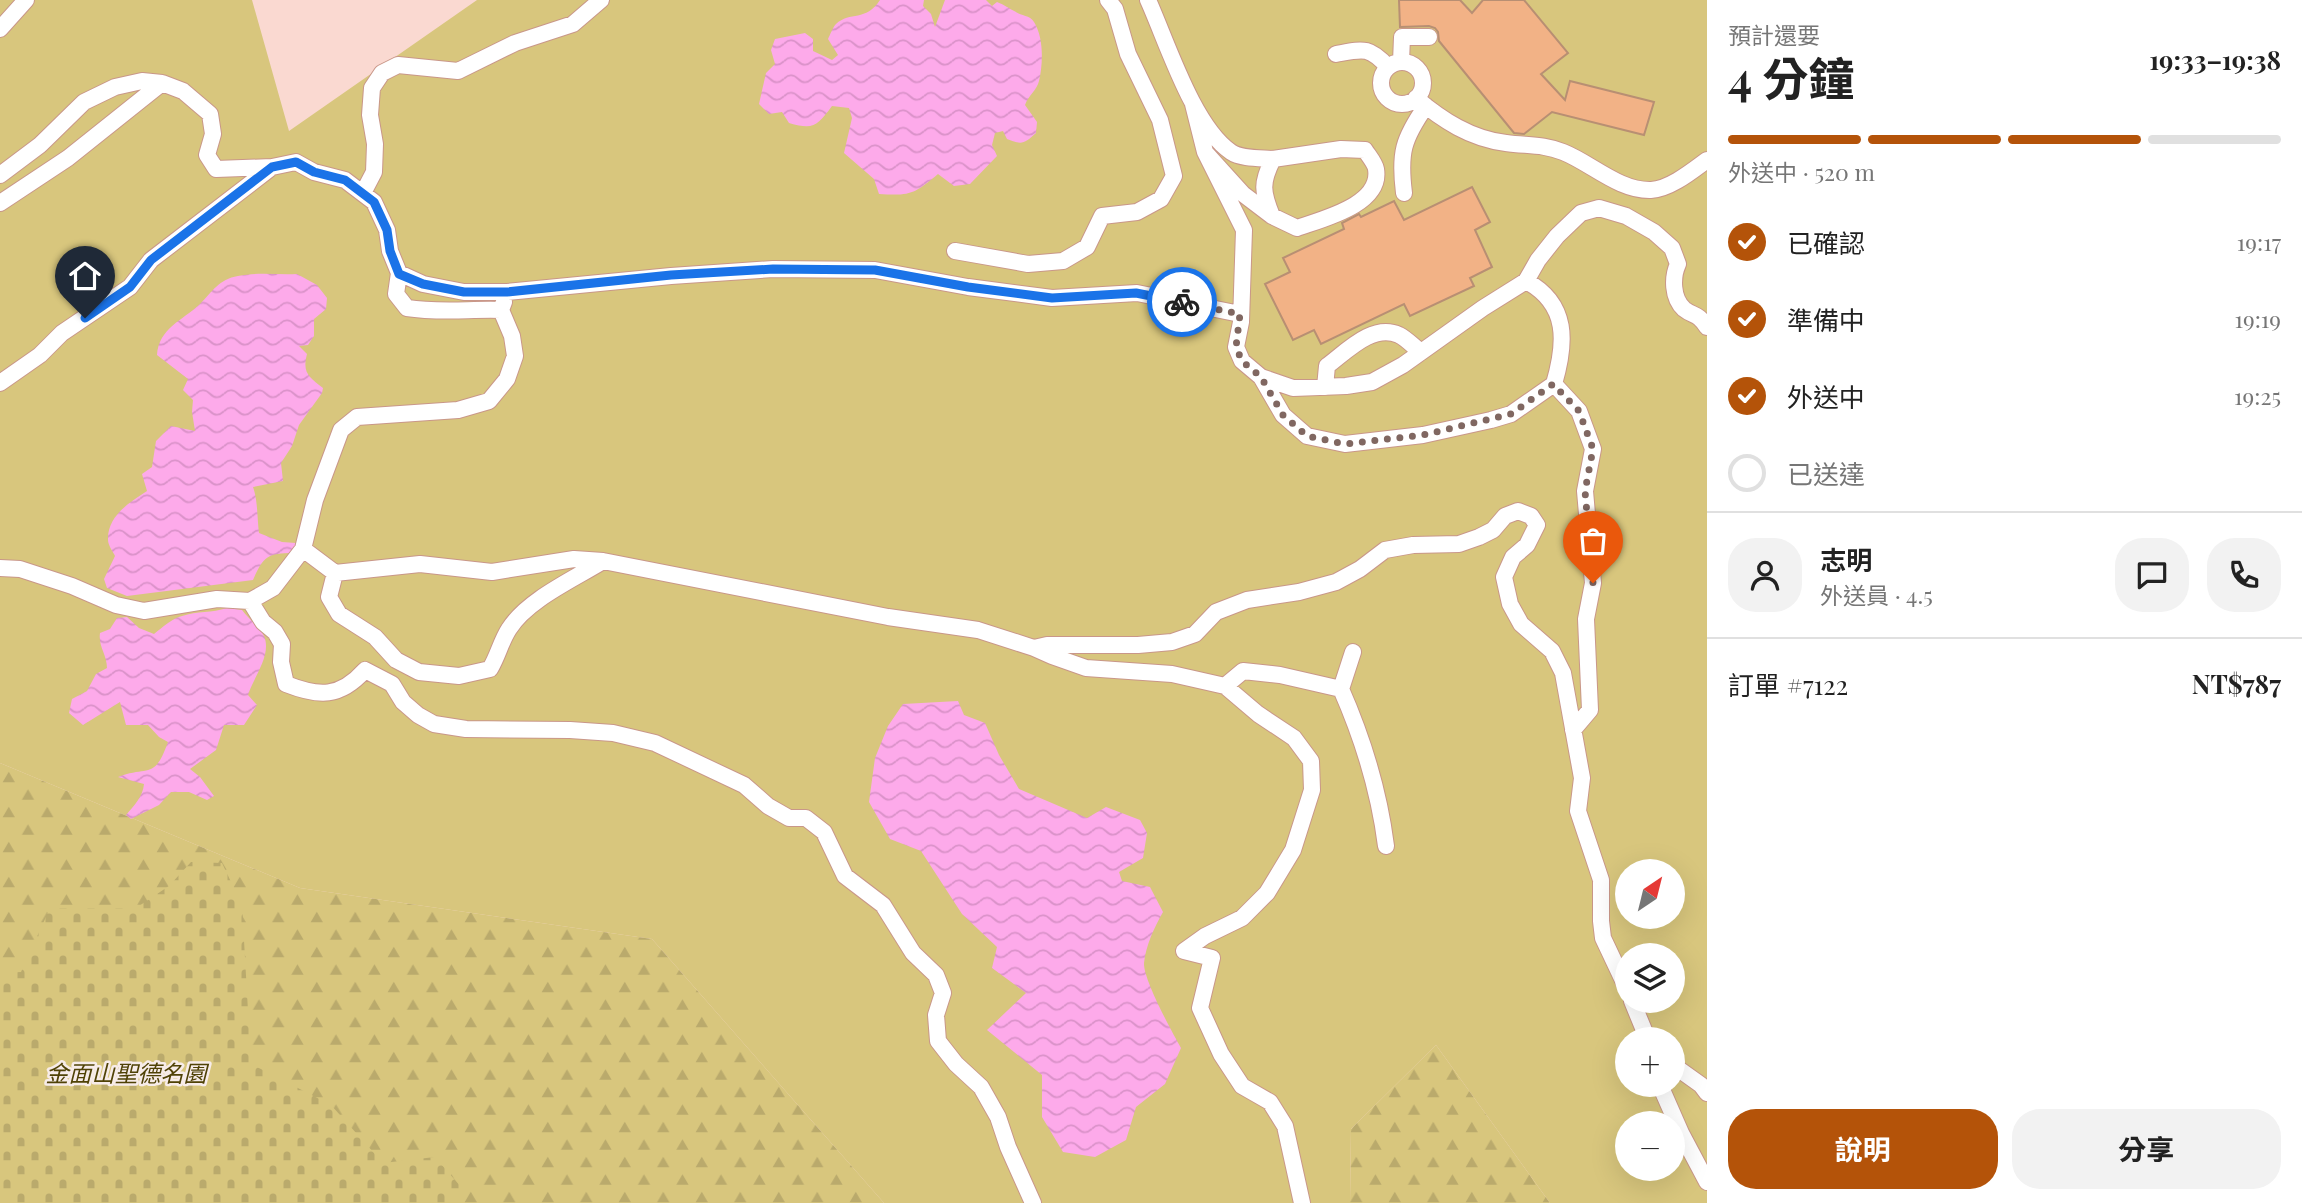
<!DOCTYPE html>
<html lang="zh-TW">
<meta charset="utf-8">
<style>
body{margin:0;font-family:"Playfair Display","Noto Sans TC",serif;background:#f2f2f2;color:#222;height:100vh;display:flex;flex-direction:column;font-size:26px;white-space:nowrap}
*{box-sizing:border-box;margin:0}
p{font-size:23px;color:#767676}
.icon{flex:none;width:38px;height:38px;fill:none;stroke:currentColor;stroke-width:2;stroke-linecap:round;stroke-linejoin:round}
.map{position:relative;flex:1;overflow:hidden}
.drawer{display:flex;flex-direction:column;background:#fff;width:595px}
.drawer>*{flex:none}
.needle{width:46px;rotate:35deg}
.fabs{position:absolute;left:1615px;top:859px;display:grid;gap:14px}
.fabs a{display:grid;place-items:center;width:70px;height:70px;border-radius:50%;background:#fff;box-shadow:0 7px 28px #0002;font-size:35px}
.pin{position:absolute;display:grid;place-items:center;width:60px;height:60px;color:#fff;margin:-72px -30px;border-radius:50% 50% 50% 0;rotate:-45deg;box-shadow:0 0 7px #0007}
.pin .icon{rotate:45deg}
.courier{position:absolute;display:grid;place-items:center;width:70px;height:70px;margin:-35px;border:5px solid #1a73e8;border-radius:50%;background:#fff;color:#222;box-shadow:0 2px 9px #0007}
.overview em{font-style:normal;font-weight:700}
.overview div{display:flex;flex-direction:column-reverse}
.overview{display:flex;align-items:center;justify-content:space-between;height:119px;padding:0 21px}
h1{font-size:46px;font-weight:700;line-height:52px}
.bar{display:grid;grid-template-columns:repeat(4,1fr);gap:10px 7px;align-content:center;height:84px;padding:0 21px}
.bar i{height:9px;border-radius:5px;background:#e0e0e0}
.bar .current{background:#b45309}
.bar p{grid-column:span 4}
.line{display:flex;align-items:center;gap:18px;padding:0 21px;border-top:2px solid #e0e0e0}
.line div{flex:1}
.round{display:grid;place-items:center;flex:none;width:74px;height:74px;border-radius:28px;background:#f2f2f2}
ol{padding:0 21px;list-style:none}
li{display:flex;align-items:center;gap:21px;height:77px}
li p{margin-inline-start:auto}
li .icon{padding:7px;border-radius:50%;background:#b45309;color:#fff;stroke-width:4}
li:last-child{color:#767676}
li i{width:38px;height:38px;border:4px solid #e0e0e0;border-radius:50%}
.primary-button{display:flex;gap:14px;margin-top:auto;padding:14px 21px}
.primary-button a{flex:1;height:80px;border-radius:28px;background:#b45309;color:#fff;font-size:28px;font-weight:700;line-height:80px;text-align:center}
.primary-button a+a{background:#f2f2f2;color:#222}
main{display:flex;flex:1;min-height:0}
.map>svg:first-child{display:block}
.green{fill:#d8c67d;fill-rule:evenodd}
.forest{fill:url(#forest-firs)}
.cemetery{fill:url(#cemetery-stones)}
.water{fill:url(#water-waves)}
.building{fill:#f2b286;stroke:#b88f73;stroke-width:2}
.lines{fill:none;stroke-linecap:round;stroke-linejoin:round}
.minor-casing{stroke:#c99789;stroke-width:18}
.minor{stroke:#fff;stroke-width:16}
.done{stroke:#806761;stroke-width:7;stroke-dasharray:0 12.6}
.route{stroke:#1a73e8;stroke-width:9}
.labels{text-anchor:middle;dominant-baseline:central;stroke-width:5;stroke-linejoin:round;paint-order:stroke}
.park-label{font-size:23px;font-style:italic;fill:#504206;stroke:#f7ece9}
</style>
<main>
<div class="map">
<svg width="1707" height="1203" viewBox="0 0 1707 1203">
<defs>
<pattern id="forest-firs" width="22" height="20" patternUnits="userSpaceOnUse" patternTransform="scale(1.75)"><rect width="22" height="20" fill="#d8c67d"/><path d="M5 1l3.5 6h-7zM16 11l3.5 6h-7z" fill="#baaa6c"/></pattern>
<pattern id="cemetery-stones" width="16" height="16" patternUnits="userSpaceOnUse" patternTransform="scale(1.75)"><rect width="16" height="16" fill="#d8c67d"/><path d="M2 7V4a2 2 0 0 1 4 0v3zM10 15v-3a2 2 0 0 1 4 0v3z" fill="#baaa6c"/></pattern>
<pattern id="water-waves" width="16" height="10" patternUnits="userSpaceOnUse" patternTransform="scale(1.75)"><rect width="16" height="10" fill="#fdaaea"/><path d="M0 5q4-4 8 0t8 0" fill="none" stroke="#da92c9"/></pattern>
</defs>
<rect width="100%" height="100%" fill="#fad9d1"/>
<path class="green" d="M 0,0 L 252,0 L 289,131 L 477,0 L 1707,0 L 1707,1203 L 1550,1203 L 1436,1045 L 1351,1129 L 1350,1203 L 884,1203 L 652,939 L 300,888 L 0,763 ZM 1628,872 L 1673,872 L 1673,917 L 1628,917 ZM 1628,956 L 1673,956 L 1673,1001 L 1628,1001 ZM 1628,1040 L 1673,1040 L 1673,1085 L 1628,1085 ZM 1628,1124 L 1673,1124 L 1673,1169 L 1628,1169 Z"/>
<path class="forest" d="M 0,763 L 300,888 L 652,939 L 884,1203 L 0,1203 Z
M 1436,1045 L 1550,1203 L 1350,1203 L 1351,1129 Z"/>
<path class="cemetery" d="M 191,862 L 222,863 L 242,905 L 251,1064 L 331,1105 L 383,1163 L 435,1157 L 461,1187 L 456,1203 L 0,1203 L 0,973 L 21,972 L 50,908 L 136,908 L 169,886 Z"/>
<path class="water" d="M 880,0 L 924,0 L 923,6 L 931,14 L 935,27 L 945,0 L 986,0 L 992,6 L 997,2 C 1005,5 1008,8 1016,12 C 1021,16 1030,15 1034,22 C 1044,38 1043,64 1039,81 C 1037,90 1028,96 1025,105 L 1037,122 L 1036,133 C 1024,144 1022,145 1007,139 L 1003,131 L 995,133 L 992,145 L 997,156 L 970,184 L 954,186 L 938,174 C 914,194 911,196 879,194 L 874,179 L 844,153 L 852,118 L 849,108 L 832,106 C 817,126 814,130 789,123 L 782,112 L 769,114 L 759,104 L 766,73 L 775,64 L 771,50 L 775,39 L 805,33 L 813,39 L 813,51 L 832,60 L 838,55 L 828,39 C 830,35 833,27 836,24 C 850,11 866,22 880,0 Z
M 297,274 L 317,285 L 327,298 L 326,309 L 314,319 L 314,336 L 308,345 L 299,346 L 307,354 C 302,373 309,377 323,388 L 322,393 L 299,425 L 292,446 L 281,463 L 283,481 L 253,487 C 258,501 257,518 259,533 L 282,542 L 296,543 L 293,553 C 267,553 263,557 253,580 L 127,596 L 107,588 L 104,579 L 115,556 C 113,552 108,545 108,540 C 107,516 130,502 147,491 L 142,474 L 152,467 L 156,441 L 171,426 L 195,431 L 192,412 L 193,400 L 183,390 L 188,379 L 157,355 C 159,328 182,321 200,304 C 212,292 219,279 238,276 C 256,272 278,275 297,274 Z
M 227,608 L 242,610 C 248,618 260,628 264,636 C 272,655 254,676 248,695 L 257,705 L 244,725 L 224,725 L 216,750 L 190,769 L 200,777 L 214,796 L 207,800 L 189,792 L 171,792 L 159,805 L 131,819 L 126,815 C 134,806 143,796 144,784 L 118,777 C 149,765 154,781 168,742 L 159,737 L 148,725 L 126,725 L 120,702 L 83,725 L 69,713 L 72,699 L 87,691 L 96,674 L 107,668 C 107,655 98,646 100,633 L 110,629 L 117,618 L 127,617 L 139,628 L 154,634 C 163,627 171,619 182,616 C 197,611 212,613 227,608 Z
M 958,701 L 964,715 L 985,723 L 999,755 L 1019,789 L 1087,818 L 1106,807 L 1140,820 L 1147,833 L 1143,858 L 1119,872 L 1122,881 L 1150,887 L 1163,912 C 1154,928 1146,945 1144,963 C 1143,979 1172,1032 1181,1048 L 1165,1084 L 1136,1107 L 1126,1140 L 1095,1157 L 1063,1152 L 1042,1117 L 1042,1075 L 987,1030 L 1026,993 L 992,968 L 997,947 L 962,914 L 921,851 L 890,839 L 869,802 L 875,758 L 888,726 L 903,704 Z"/>
<path class="building" d="M 1399,0 L 1460,0 L 1472,13 L 1483,0 L 1524,0 L 1568,53 L 1541,74 L 1565,100 L 1570,81 L 1654,102 L 1644,135 L 1552,112 L 1524,134 L 1514,133 L 1439,41 L 1438,32 L 1435,28 L 1429,26 L 1400,27 Z
M 1472,187 L 1490,222 L 1475,230 L 1492,267 L 1470,278 L 1474,286 L 1410,316 L 1404,304 L 1321,344 L 1314,330 L 1293,340 L 1265,284 L 1290,272 L 1283,258 L 1344,229 L 1342,223 L 1359,214 L 1361,217 L 1394,201 L 1404,220 Z"/>
<g class="lines">
<g class="minor-casing">
<path id="minor" d="M 1148,0 C 1167,42 1193,126 1231,152 C 1241,159 1261,158 1273,159
M 0,29 L 26,0
M 1336,54 C 1363,49 1369,46 1388,67
M 1401,62 L 1402,37 L 1429,37
M1381 83a21 21 0 1 1 42 0a21 21 0 1 1-42 0Z
M 1416,98 C 1442,120 1471,139 1506,143 C 1527,146 1543,144 1563,152 C 1591,163 1619,191 1651,190 C 1670,189 1692,171 1707,160
M 1193,104 L 1205,152 L 1243,194 L 1272,216 L 1297,228 C 1322,219 1382,205 1376,169 C 1375,163 1368,155 1365,150 L 1341,149 L 1273,159 C 1261,183 1262,191 1272,216
M 1205,152 L 1244,230 L 1241,322 L 1236,347 L 1242,361 L 1261,377 L 1293,388 L 1346,386 L 1372,382 L 1403,365 L 1483,308 L 1526,281 L 1538,260 L 1557,236 L 1581,213 L 1599,208 L 1626,216 L 1654,232 L 1672,248 L 1678,264 C 1672,277 1672,298 1684,309 C 1694,317 1697,312 1707,327
M 0,175 L 40,145 L 84,102 L 115,87 L 142,81 L 162,83
M 363,193 L 374,172 L 375,144 L 370,115 L 372,88 L 382,73 L 398,65 L 458,71 L 515,43 L 573,24 L 601,0
M 1404,193 C 1399,153 1403,139 1426,106
M 0,203 L 68,158 L 162,83 L 183,91 L 210,114 L 213,134 L 207,155 L 216,169 L 272,167
M 955,251 L 1028,264 L 1063,261 L 1087,247 L 1102,216 L 1137,212 L 1161,199 L 1174,176 L 1160,120 L 1128,54 L 1115,9 L 1108,0
M 399,273 L 396,294 L 407,308 C 438,313 470,309 501,310 L 504,302
M 1526,281 C 1569,304 1566,343 1554,384 L 1579,411 L 1593,449 L 1585,491 L 1593,583 L 1586,619 L 1590,710 L 1573,730
M 1261,377 L 1283,415 L 1307,436 L 1345,444 L 1423,435 L 1491,420 L 1511,414 L 1554,384
M 0,383 L 40,355 L 62,333 L 130,287 L 151,260 L 272,167 L 296,162 L 314,172 L 345,180 L 374,202 L 387,230 L 390,251 L 399,273 L 423,284 L 464,292 L 507,292 L 671,276 L 773,269 L 875,270 L 968,287 L 1052,298 L 1137,293 L 1240,314
M 1325,387 L 1327,366 C 1347,351 1373,323 1399,335 C 1407,339 1414,347 1421,352
M 303,549 L 315,500 L 341,430 L 357,417 L 458,410 L 489,401 L 507,379 L 515,356 L 512,336 L 501,310
M 603,561 C 574,579 527,600 509,629 C 501,641 498,656 490,669 L 459,676 L 419,672 L 396,660 L 375,637 L 339,614 L 329,597 L 335,573 L 420,564 L 492,572 L 574,559 L 603,561 L 888,617 L 978,630 L 1034,648 L 1047,645 L 1138,645 L 1172,642 L 1195,634 L 1216,612 L 1247,600 L 1299,592 L 1336,582 L 1360,569 L 1385,550 L 1413,545 L 1459,544 L 1479,537 L 1493,530 L 1505,516 L 1518,511 L 1531,516 L 1537,525 L 1527,545 L 1513,557 L 1504,577 L 1510,604 L 1521,624 L 1552,651 L 1563,673 L 1582,778 L 1578,811 L 1601,880 L 1601,921 L 1603,938 L 1628,991
M 0,568 L 20,569 L 72,586 L 116,605 L 144,611 L 217,599 L 250,601
M 335,573 L 303,549 L 273,588 L 250,601 L 263,622 L 275,632 L 282,644 L 281,662 L 286,684 C 319,697 340,698 365,670 L 392,684 L 403,702 L 418,715 L 434,724 L 466,729 L 570,730 L 613,733 L 655,743 L 744,785 L 768,806 L 789,818 L 806,818 L 824,832 L 845,876 L 883,905 L 913,953 L 936,975 L 943,993 L 936,1015 L 938,1041 L 956,1064 L 981,1087 L 998,1117 L 1008,1147 L 1033,1203
M 1034,648 L 1052,656 L 1086,668 L 1172,674 L 1225,686 L 1258,714 L 1294,738 L 1311,761 L 1312,790 L 1293,850 L 1267,893 L 1242,918 L 1205,936 L 1184,951 L 1212,958 L 1200,1008 L 1221,1054 L 1242,1086 L 1270,1102 L 1285,1126 L 1302,1203
M 1225,686 L 1243,671 L 1280,675 L 1341,689 C 1363,739 1379,791 1386,846
M 1341,689 L 1353,652
M 1632,1001 L 1648,1040
M 1673,1065 L 1701,1085 L 1707,1093
M 1660,1085 L 1681,1133 L 1707,1182"/>
</g>
<use href="#minor" class="minor"/>
</g>
<g class="lines">
<path class="done" d="M 1182,302 L 1240,314 L 1236,347 L 1242,361 L 1261,377 L 1283,415 L 1307,436 L 1345,444 L 1423,435 L 1511,414 L 1553,384 L 1579,411 L 1593,449 L 1585,491 L 1593,583"/>
<path class="route" d="M 85,318 L 130,287 L 151,260 L 272,167 L 296,162 L 314,172 L 345,180 L 374,202 L 387,230 L 390,251 L 399,274 L 423,284 L 464,292 L 507,292 L 671,275 L 773,269 L 875,270 L 968,287 L 1052,298 L 1136,293 L 1182,302"/>
</g>
<g class="labels">
<g class="park-label">
<text x="126" y="1072">金面山聖德名園</text>
</g>
</g>
</svg>
<div class="fabs">
<a><svg class="needle" viewBox="-14 -14 28 28"><path d="M0-13l5 13h-10z" fill="#e53935"/><path d="M0 13l5-13h-10z" fill="#767676"/></svg></a>
<a><svg class="icon" aria-label="layers" viewBox="0 0 24 24"><path d="M12 4l9 5-9 5-9-5zM3 14l9 5 9-5"/></svg></a>
<a>+</a>
<a>−</a>
</div>
<div class="pin" style="left:1593px;top:583px;background:#ea580c"><svg class="icon" aria-label="bag" viewBox="0 0 24 24"><path d="M5 8h14l-1 12H6zM9 8a3 3 0 0 1 6 0"/></svg></div>
<div class="pin" style="left:85px;top:318px;background:#1f2937"><svg class="icon" aria-label="home" viewBox="0 0 24 24"><path d="M3 11l9-7 9 7M6 9v11h12V9"/></svg></div>
<div class="courier" style="left:1182px;top:302px"><svg class="icon" aria-label="bike" viewBox="0 0 24 24"><circle cx="6" cy="16" r="4"/><circle cx="18" cy="16" r="4"/><path d="M6 16l4-8h5l3 8M10 8l3 8H6M13 5h3"/></svg></div>
</div>
<section class="drawer">
<div class="overview"><div><h1>4 分鐘</h1><p>預計還要</p></div><em>19:33–19:38</em></div>
<div class="bar"><i class="current"></i><i class="current"></i><i class="current"></i><i></i><p>外送中 · 520 m</p></div>
<ol>
<li><svg class="icon" aria-label="check" viewBox="0 0 24 24"><path d="M5 12l5 5 9-10"/></svg>已確認<p>19:17</p></li>
<li><svg class="icon" aria-label="check" viewBox="0 0 24 24"><path d="M5 12l5 5 9-10"/></svg>準備中<p>19:19</p></li>
<li><svg class="icon" aria-label="check" viewBox="0 0 24 24"><path d="M5 12l5 5 9-10"/></svg>外送中<p>19:25</p></li>
<li><i></i>已送達</li>
</ol>
<div class="line" style="height:126px"><a class="round"><svg class="icon" aria-label="person" viewBox="0 0 24 24"><circle cx="12" cy="8" r="4"/><path d="M4 21q1-7 8-7t8 7"/></svg></a><div><b>志明</b><p>外送員 · 4.5</p></div><a class="round"><svg class="icon" aria-label="chat" viewBox="0 0 24 24"><path d="M4 5h16v11H9l-5 4z"/></svg></a><a class="round"><svg class="icon" aria-label="phone" viewBox="0 0 24 24"><path d="M5 4h4l2 5-3 2q2 4 5 5l2-3 5 2v4C11 20 4 13 5 4z"/></svg></a></div>
<div class="line" style="height:91px"><div>訂單 #7122</div><b>NT$787</b></div>
<div class="primary-button"><a>說明</a><a>分享</a></div>
</section>
</main>
